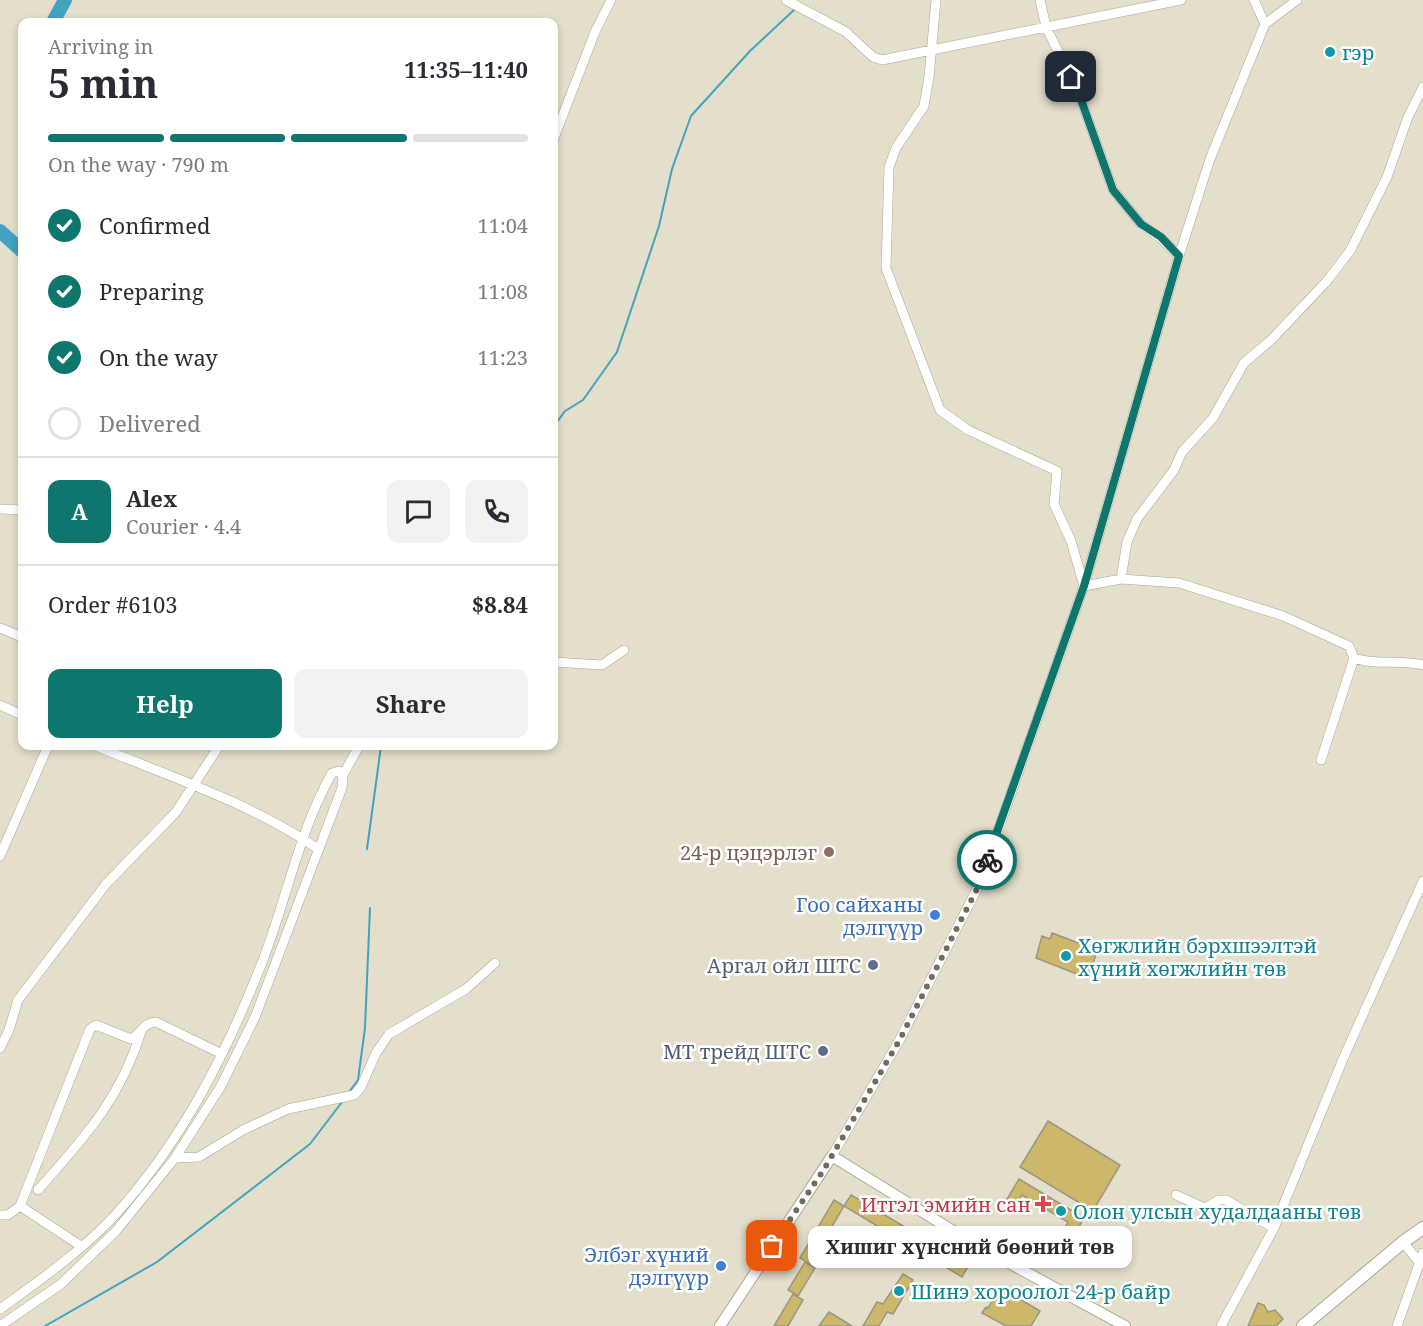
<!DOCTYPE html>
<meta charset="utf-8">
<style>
body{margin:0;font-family:"Noto Serif",serif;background:#f2f2f3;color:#2b2b33;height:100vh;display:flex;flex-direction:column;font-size:22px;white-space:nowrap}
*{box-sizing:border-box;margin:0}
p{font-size:20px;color:#7c7c81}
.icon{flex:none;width:33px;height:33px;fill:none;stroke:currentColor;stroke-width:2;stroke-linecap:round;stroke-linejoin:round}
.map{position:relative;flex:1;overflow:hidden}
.side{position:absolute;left:18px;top:18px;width:540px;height:732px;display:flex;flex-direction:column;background:#fff;border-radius:12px;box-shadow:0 3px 9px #0003}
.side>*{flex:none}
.pin{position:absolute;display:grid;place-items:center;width:51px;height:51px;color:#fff;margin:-26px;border-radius:12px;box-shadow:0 3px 9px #0006}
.courier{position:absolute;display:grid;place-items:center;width:60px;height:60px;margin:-30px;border:4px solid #0f766e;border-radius:50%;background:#fff;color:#222;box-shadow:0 2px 8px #0007}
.bubble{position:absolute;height:42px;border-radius:12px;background:#fff;box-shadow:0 3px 9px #0003;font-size:20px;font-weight:700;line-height:42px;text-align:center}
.summary em{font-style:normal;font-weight:700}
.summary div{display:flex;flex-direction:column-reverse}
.summary{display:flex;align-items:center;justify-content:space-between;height:102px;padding:0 30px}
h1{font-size:39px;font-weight:700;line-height:45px}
.bar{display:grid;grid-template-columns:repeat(4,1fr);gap:9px 6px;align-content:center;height:72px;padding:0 30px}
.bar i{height:8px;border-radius:4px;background:#e1e1e2}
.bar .on{background:#0f766e}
.bar p{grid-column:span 4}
.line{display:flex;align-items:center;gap:15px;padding:0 30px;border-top:2px solid #e1e1e2}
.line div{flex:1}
.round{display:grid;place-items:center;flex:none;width:63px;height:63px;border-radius:12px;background:#f2f2f3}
ol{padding:0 30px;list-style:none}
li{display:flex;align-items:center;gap:18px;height:66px}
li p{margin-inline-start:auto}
li .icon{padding:6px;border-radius:50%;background:#0f766e;color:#fff;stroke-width:4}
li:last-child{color:#7c7c81}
li i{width:33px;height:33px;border:3px solid #e1e1e2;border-radius:50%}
.primary-button{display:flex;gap:12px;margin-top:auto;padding:12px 30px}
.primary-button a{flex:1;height:69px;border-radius:12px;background:#0f766e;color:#fff;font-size:24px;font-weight:700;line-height:69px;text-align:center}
.primary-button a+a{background:#f2f2f3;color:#2b2b33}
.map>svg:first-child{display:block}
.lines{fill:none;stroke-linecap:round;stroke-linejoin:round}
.stream{stroke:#43a2c1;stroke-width:2}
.river{stroke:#43a2c1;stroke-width:14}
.building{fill:#ccb76a;stroke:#9b9683;stroke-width:1.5}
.minor-casing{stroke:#aba693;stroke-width:10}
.tertiary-casing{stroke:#aba693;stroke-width:12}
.secondary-casing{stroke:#aba693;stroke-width:14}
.minor{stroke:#fff;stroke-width:9}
.tertiary{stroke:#fff;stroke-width:10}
.secondary{stroke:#fff;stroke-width:12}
.done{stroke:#706c60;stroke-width:6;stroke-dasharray:0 10.8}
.route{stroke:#0f766e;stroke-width:8}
.culture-dot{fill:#0f9aa8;stroke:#fff;stroke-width:2}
.education-dot{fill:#8d6e63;stroke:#fff;stroke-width:2}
.shop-dot{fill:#3f7fe0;stroke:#fff;stroke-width:2}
.service-dot{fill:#5c6f8a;stroke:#fff;stroke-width:2}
.health-dot{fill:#e0444e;stroke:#fff;stroke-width:2}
.labels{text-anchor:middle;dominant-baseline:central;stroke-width:5;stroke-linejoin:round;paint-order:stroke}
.culture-label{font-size:20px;fill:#0d838f;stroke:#fff;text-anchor:start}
.education-label{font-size:20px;fill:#785e54;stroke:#fff;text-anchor:end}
.shop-label{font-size:20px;fill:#366cbe;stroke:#fff;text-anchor:end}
.service-label{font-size:20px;fill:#4e5e75;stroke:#fff;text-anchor:end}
.health-label{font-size:20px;fill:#be3a42;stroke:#fff;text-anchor:end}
</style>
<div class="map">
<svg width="1423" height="1326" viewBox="0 0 1423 1326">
<rect width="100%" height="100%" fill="#e4dfcb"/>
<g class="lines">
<path class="stream" d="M 554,426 L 565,411 L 583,400 L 617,352 L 659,226 L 672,169 L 691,116 L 750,51 L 795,9
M 367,849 L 381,746
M 349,1092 L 358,1080 L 365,1028 L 370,908
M 45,1326 L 157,1262 L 310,1144 L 342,1102"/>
<path class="river" d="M 53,22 L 65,0
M 0,231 L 22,251"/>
</g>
<path class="building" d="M 1052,933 L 1097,950 L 1091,972 L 1089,972 L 1087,978 L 1036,958 L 1042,936 L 1050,939 Z
M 1048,1121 L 1120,1165 L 1093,1211 L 1020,1167 Z
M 1019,1179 L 1084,1218 L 1073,1237 L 1063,1231 L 1068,1222 L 1022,1195 L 1016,1204 L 1007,1199 Z
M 851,1195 L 969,1265 L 962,1277 L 844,1206 Z
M 834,1200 L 844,1206 L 810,1264 L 800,1258 Z
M 805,1262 L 815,1268 L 798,1296 L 788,1290 Z
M 903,1274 L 913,1280 L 893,1314 L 887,1312 L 879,1326 L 863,1326 L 877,1302 L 883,1304 Z
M 1000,1287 L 1040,1311 L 1031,1326 L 1006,1326 L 982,1313 L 986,1307 L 988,1308 Z
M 793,1294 L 803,1300 L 788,1326 L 774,1326 Z
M 1258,1303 L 1264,1305 L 1268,1312 L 1275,1310 L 1283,1319 L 1276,1326 L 1248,1326 Z
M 829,1312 L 852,1326 L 819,1326 Z"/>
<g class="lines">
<g class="minor-casing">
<path id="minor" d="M 786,0 L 846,32 L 873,57 L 882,60 L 1181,0
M 936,0 L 929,77 L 924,106 L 896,148 L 889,167 L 886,268 L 940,410 L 968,430 L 1057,471 L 1054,504 L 1071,541 L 1084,586
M 1040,0 L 1046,27 L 1079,94 L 1113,190 L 1141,224 L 1161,238 L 1179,256
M 1254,0 L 1265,24
M 554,138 L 595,32 L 611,0
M 0,509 L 22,510
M 1121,579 L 1179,583 L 1283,616 L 1349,646 L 1354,658 L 1321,760
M 1084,586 L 1121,579 L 1127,542 L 1137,519 L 1174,470 L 1182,452 L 1213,418 L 1244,363 L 1271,340 L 1326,282 L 1350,251 L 1387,177 L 1408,117 L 1423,87
M 0,628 L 22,637
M 1354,658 C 1377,666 1400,659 1423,665
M 554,662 L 602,665 L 624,650
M 0,705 L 22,715
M 96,746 C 171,777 251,803 318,849
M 343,775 L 359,746
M 0,856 L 48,746
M 0,1048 L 9,1030 L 18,1000 L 106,884 L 176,812 L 219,746
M 832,1156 L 899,1041 L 978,887 L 1084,586 L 1179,256 L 1210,159 L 1265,24 L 1297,0
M 175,1158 L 199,1157 L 243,1130 L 288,1109 L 354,1095 L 361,1087 L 376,1053 L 389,1034 L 466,989 L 495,963
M 38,1190 C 83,1139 120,1100 141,1032
M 1176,1195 L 1205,1208 L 1219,1200 L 1226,1200 L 1274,1228
M 0,1215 L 8,1215 L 20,1206
M 1403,1242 L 1419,1262
M 81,1246 L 20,1206 L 90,1029 L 96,1025 L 131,1039 C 142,1034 142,1023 156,1022 L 222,1054
M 0,1309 C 40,1280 82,1251 116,1214 C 183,1140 227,1052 263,960 C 287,898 299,831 332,773 L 339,771 L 343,777 L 342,788 L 255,1017 L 221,1086 L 175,1158 L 116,1231 L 61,1284 L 0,1326
M 1221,1326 L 1274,1228 L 1343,1059 L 1423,881
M 1397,1326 L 1423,1253"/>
</g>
<g class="tertiary-casing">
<path id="tertiary" d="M 720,1326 L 832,1156 L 976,1245 L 1125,1326"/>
</g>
<g class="secondary-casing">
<path id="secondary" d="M 1303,1326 L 1403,1242 L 1423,1228"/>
</g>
<use href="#minor" class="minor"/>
<use href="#tertiary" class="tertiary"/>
<use href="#secondary" class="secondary"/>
</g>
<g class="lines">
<path class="done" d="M 772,1246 L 823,1171 L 899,1041 L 978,887 L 987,860"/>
<path class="route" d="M 987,860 L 1084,586 L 1179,256 L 1161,237 L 1141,224 L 1113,190 L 1079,94 L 1071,77"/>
</g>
<g class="culture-dot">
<circle cx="1330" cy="52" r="6"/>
<circle cx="1066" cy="956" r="6"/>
<circle cx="1061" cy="1211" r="6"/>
<circle cx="899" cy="1291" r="6"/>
</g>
<circle class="education-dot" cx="829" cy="852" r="6"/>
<g class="shop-dot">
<circle cx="935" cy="915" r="6"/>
<circle cx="721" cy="1266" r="6"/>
</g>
<g class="service-dot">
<circle cx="873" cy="965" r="6"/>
<circle cx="823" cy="1051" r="6"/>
</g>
<path class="health-dot" d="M1040 1195h6v6h6v6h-6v6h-6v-6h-6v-6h6z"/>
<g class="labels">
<g class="culture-label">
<text x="1342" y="52">гэр</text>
<text x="1078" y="945">Хөгжлийн бэрхшээлтэй<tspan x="1078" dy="23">хүний хөгжлийн төв</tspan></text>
<text x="1073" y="1211">Олон улсын худалдааны төв</text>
<text x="911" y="1291">Шинэ хороолол 24-р байр</text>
</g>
<g class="education-label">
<text x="817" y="852">24-р цэцэрлэг</text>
</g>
<g class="shop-label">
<text x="923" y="904">Гоо сайханы<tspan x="923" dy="23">дэлгүүр</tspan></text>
<text x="709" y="1254">Элбэг хүний<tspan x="709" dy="23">дэлгүүр</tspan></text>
</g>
<g class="service-label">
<text x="861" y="965">Аргал ойл ШТС</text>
<text x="811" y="1051">МТ трейд ШТС</text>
</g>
<g class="health-label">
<text x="1031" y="1204">Итгэл эмийн сан</text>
</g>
</g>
</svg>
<div class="pin" style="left:772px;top:1246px;background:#ea580c"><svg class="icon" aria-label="bag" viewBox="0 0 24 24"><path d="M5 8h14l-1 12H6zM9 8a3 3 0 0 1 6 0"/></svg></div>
<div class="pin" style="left:1071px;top:77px;background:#1f2937"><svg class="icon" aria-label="home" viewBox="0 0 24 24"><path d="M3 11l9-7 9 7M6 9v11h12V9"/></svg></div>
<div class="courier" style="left:987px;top:860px"><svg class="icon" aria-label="bike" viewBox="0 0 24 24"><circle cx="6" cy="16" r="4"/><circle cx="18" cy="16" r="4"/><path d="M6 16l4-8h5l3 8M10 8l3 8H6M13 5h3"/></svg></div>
<div class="bubble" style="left:808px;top:1226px;width:324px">Хишиг хүнсний бөөний төв</div>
<section class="side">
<div class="summary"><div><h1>5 min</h1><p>Arriving in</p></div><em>11:35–11:40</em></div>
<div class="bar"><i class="on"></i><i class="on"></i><i class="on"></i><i></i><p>On the way · 790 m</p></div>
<ol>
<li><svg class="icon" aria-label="check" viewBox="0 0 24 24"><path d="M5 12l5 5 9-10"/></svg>Confirmed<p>11:04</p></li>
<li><svg class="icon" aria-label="check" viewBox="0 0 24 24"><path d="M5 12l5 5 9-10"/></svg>Preparing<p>11:08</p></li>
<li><svg class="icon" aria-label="check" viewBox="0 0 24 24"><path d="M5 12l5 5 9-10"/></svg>On the way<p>11:23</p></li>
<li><i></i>Delivered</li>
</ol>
<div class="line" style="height:108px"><b class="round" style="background:#0f766e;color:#fff">A</b><div><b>Alex</b><p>Courier · 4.4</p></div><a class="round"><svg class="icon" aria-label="chat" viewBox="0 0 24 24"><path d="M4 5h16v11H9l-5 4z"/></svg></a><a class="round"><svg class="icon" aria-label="phone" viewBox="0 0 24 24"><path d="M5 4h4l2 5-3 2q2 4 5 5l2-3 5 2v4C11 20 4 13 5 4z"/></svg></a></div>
<div class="line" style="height:78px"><div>Order #6103</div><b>$8.84</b></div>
<div class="primary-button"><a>Help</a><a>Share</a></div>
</section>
</div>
